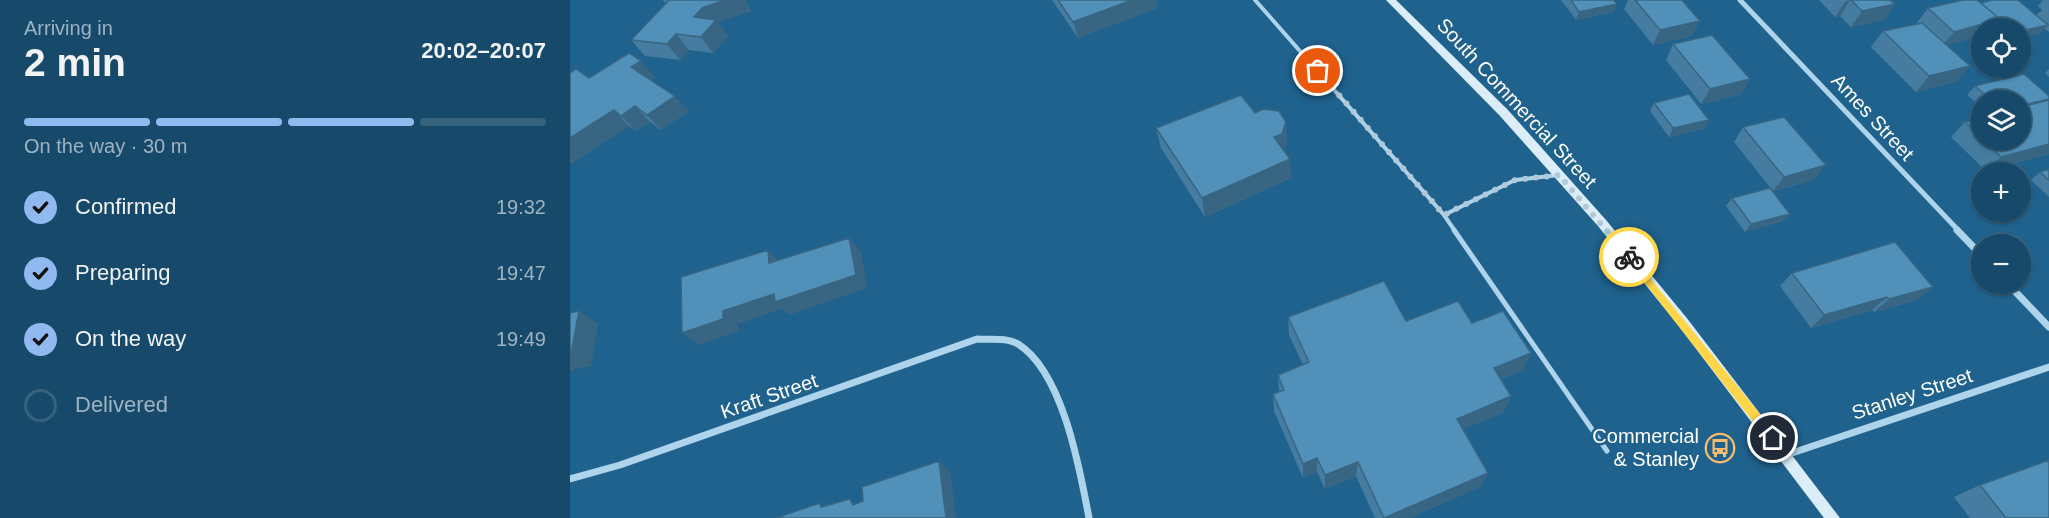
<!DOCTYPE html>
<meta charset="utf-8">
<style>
body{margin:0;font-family:Helvetica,sans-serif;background:#245472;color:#f1f3f6;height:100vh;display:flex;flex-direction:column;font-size:22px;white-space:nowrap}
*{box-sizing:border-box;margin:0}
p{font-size:20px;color:#9eb3c1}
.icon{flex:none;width:33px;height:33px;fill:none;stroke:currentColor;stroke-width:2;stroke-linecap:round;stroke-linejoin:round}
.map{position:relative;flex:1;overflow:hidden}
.details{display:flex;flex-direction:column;background:#174a6a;width:570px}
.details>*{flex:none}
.tools{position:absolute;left:1401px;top:18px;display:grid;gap:12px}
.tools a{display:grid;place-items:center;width:60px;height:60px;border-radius:50%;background:#174a6a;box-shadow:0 2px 4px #0004,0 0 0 2px #36627e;font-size:30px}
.pin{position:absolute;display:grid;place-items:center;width:51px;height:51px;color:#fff;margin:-26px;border:3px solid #fff;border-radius:50%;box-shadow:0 2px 6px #0007}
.courier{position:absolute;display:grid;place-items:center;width:60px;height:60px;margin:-30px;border:4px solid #ffd54a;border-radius:50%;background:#fff;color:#222;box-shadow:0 2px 8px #0007}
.headline em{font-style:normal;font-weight:600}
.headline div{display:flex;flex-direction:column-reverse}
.headline{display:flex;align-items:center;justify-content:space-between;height:102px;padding:0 24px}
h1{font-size:39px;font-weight:600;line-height:45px}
.bar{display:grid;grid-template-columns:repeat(4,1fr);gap:9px 6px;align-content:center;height:72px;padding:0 24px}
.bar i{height:8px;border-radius:4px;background:#36627e}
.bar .selected{background:#90b9f0}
.bar p{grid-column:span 4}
ol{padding:0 24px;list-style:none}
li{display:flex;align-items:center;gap:18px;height:66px}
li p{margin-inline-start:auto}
li .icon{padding:6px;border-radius:50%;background:#90b9f0;color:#111;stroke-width:4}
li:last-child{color:#9eb3c1}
li i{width:33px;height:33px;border:3px solid #36627e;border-radius:50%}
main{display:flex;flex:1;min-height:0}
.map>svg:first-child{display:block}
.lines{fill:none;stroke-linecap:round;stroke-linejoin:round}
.lane-far1{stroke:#aed4ec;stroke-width:4}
.lane{stroke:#aed4ec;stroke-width:5}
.street-far1{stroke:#aed4ec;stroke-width:5}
.street{stroke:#aed4ec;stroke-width:7}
.secondary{fill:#daedf9;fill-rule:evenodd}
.wall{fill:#457c9f}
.shaded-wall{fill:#386582}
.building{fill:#5090b9;stroke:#386582;stroke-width:1.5}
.route{fill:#ffd54a}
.done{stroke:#b1c8d7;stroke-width:6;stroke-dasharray:0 10.8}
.labels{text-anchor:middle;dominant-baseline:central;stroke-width:5;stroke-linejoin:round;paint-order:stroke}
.street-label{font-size:20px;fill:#fff;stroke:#1f628e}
.poi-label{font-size:20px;fill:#fff;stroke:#1f628e;text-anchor:end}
</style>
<main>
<section class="details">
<div class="headline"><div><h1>2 min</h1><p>Arriving in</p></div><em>20:02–20:07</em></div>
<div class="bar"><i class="selected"></i><i class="selected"></i><i class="selected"></i><i></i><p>On the way · 30 m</p></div>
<ol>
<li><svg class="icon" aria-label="check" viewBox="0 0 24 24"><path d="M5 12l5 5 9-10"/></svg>Confirmed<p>19:32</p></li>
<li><svg class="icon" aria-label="check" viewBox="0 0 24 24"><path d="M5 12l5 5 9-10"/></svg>Preparing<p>19:47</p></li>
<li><svg class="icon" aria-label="check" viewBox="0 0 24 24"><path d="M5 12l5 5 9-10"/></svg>On the way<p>19:49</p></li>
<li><i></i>Delivered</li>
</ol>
</section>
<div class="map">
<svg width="1479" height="518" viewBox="0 0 1479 518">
<rect width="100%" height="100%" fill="#1f628e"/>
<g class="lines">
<path class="lane-far1" d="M 685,0 L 874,215
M 885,231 L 874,215 L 945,180 L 989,175"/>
<path class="lane" d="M 884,230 L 1037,451"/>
<path class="street-far1" d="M 1170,0 L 1389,231"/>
<path class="street" d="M 1387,230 L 1412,256
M 1438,284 L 1479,327
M 1216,455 L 1479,367
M 0,479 L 50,465 L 407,339 C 420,340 437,337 448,344 C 493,372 510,470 519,518"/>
<path class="secondary" d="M 816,0 L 826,0 L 938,110 L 1036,220 L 1116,317 L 1270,518 L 1254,518 L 1108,325 L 1028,226 L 930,116 Z"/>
</g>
<path class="wall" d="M 93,0 L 176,0 L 181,11 L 148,22 L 158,36 L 143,53 L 119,50 L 110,60 L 75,56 L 61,40 L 96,4 Z
M 482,0 L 586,0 L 587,8 L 508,38 Z
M 991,0 L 1044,0 L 1044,12 L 1006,20 Z
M 1058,0 L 1112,0 L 1122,36 L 1083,45 L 1054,9 Z
M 1249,0 L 1320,0 L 1325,4 L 1314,20 L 1281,27 L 1270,16 L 1265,17 Z
M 1473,0 L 1479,0 L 1479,32 L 1474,28 L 1470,34 L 1450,38 L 1450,28 L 1412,28 L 1377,46 L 1386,82 L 1346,92 L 1301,47 L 1313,31 L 1346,24 L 1358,8 L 1411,3 L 1466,15 L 1472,10 L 1468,6 Z
M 1103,44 L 1171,94 L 1131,104 L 1096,60 Z
M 1479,69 L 1479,77 L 1475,73 Z
M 0,73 L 19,78 L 85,77 L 80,80 L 119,111 L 91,130 L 80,122 L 66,131 L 59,126 L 2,163 L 0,162 Z
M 1454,74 L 1479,96 L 1479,154 L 1416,171 L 1381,137 L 1395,122 L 1412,118 L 1412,140 L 1450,140 L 1450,100 L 1412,100 L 1412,108 L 1397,95 L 1405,86 Z
M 1084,103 L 1135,128 L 1099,137 L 1080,111 Z
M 716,122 L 717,142 L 714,151 L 720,159 L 721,178 L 635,217 L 591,148 L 586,128 Z
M 1173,127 L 1244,180 L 1203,191 L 1164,142 Z
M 1479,169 L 1479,197 L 1461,180 L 1470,172 Z
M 1162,198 L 1220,214 L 1213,221 L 1175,232 L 1156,206 Z
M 1222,273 L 1347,300 L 1304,312 L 1302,310 L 1241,328 L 1210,286 Z
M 718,317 L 902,323 L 961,353 L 952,371 L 931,379 L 941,396 L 933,413 L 893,429 L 918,473 L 910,487 L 839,518 L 805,518 L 786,476 L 755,489 L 747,472 L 733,478 L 704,411 L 703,394 L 709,392 L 708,375 L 733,365 L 719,335 Z
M 1410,485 L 1479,518 L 1400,518 L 1384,497 Z"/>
<path class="shaded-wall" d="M 155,0 L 176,0 L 181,11 L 148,22 L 158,36 L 143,53 L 131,37 L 124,17 L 132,8 Z
M 562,0 L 586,0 L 587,8 L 508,38 L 503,22 Z
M 1280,0 L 1270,16 L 1265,17 L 1276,1 Z
M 1047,4 L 1044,12 L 1006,20 L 1009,12 Z
M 1325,4 L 1314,20 L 1281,27 L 1292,11 Z
M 1430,19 L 1421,28 L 1412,28 L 1412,36 L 1371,47 L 1384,32 Z
M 1130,21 L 1122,36 L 1083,45 L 1090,30 Z
M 1478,25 L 1470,34 L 1450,38 L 1450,31 Z
M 106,34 L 119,50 L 110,60 L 97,44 Z
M 71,61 L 85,77 L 75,83 L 61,67 Z
M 1400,66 L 1386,82 L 1346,92 L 1359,76 Z
M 1180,79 L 1171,94 L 1131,104 L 1140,89 Z
M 105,96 L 119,111 L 91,130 L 77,115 Z
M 65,106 L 80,122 L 66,131 L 51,116 Z
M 44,110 L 59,126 L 2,163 L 0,161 L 0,138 Z
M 1139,120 L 1135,128 L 1099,137 L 1103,128 Z
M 716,122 L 717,142 L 713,153 L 704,137 Z
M 1479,144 L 1479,154 L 1416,171 L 1431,157 Z
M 720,159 L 721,178 L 635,217 L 632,198 Z
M 1256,165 L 1244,180 L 1203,191 L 1214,177 Z
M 1220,214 L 1213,221 L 1175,232 L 1181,224 Z
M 279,238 L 291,251 L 297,288 L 219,315 L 212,309 L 168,324 L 169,331 L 129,345 L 112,333 L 153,311 Z
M 198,250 L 211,264 L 199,263 Z
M 1363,287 L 1347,300 L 1304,312 L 1319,299 Z
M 1317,297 L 1302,310 L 1241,328 L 1254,315 Z
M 9,311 L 28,324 L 21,366 L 0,371 L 0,354 Z
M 961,353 L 952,371 L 916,385 L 924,368 Z
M 941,396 L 933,413 L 881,434 L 887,419 Z
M 747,458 L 747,472 L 733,478 L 733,464 Z
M 369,461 L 380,471 L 386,518 L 376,518 Z
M 788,462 L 786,476 L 755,489 L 755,475 Z
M 918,473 L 910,487 L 839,518 L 814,518 Z"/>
<path class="building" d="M 99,0 L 155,0 L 132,8 L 124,17 L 146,20 L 131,37 L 106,34 L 97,44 L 61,40 Z
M 488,0 L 562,0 L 503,22 Z
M 1001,0 L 1044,0 L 1047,4 L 1009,12 Z
M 1065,0 L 1112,0 L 1130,21 L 1090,30 Z
M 1281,0 L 1320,0 L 1325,4 L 1292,11 Z
M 1393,0 L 1407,0 L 1430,19 L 1384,32 L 1358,8 Z
M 1422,0 L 1448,0 L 1478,25 L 1450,31 L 1450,28 L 1438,28 L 1428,21 L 1430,19 L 1411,3 Z
M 1352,23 L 1400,66 L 1359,76 L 1313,31 Z
M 1142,35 L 1180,79 L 1140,89 L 1103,44 Z
M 59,53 L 71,61 L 61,67 L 105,96 L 77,115 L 65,106 L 51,116 L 44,110 L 0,138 L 0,73 L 6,69 L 19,78 Z
M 1454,74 L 1479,96 L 1479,99 L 1450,106 L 1450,100 L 1421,100 L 1405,86 Z
M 1119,94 L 1139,120 L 1103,128 L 1084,103 Z
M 671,95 L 685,113 L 693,109 L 709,111 L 716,122 L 712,134 L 704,137 L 720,159 L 632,198 L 586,128 Z
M 1479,100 L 1479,144 L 1431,157 L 1414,140 L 1450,140 L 1450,107 Z
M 1214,117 L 1256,165 L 1214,177 L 1173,127 Z
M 1412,118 L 1412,138 L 1395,122 Z
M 1479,169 L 1479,180 L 1470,172 Z
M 1200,188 L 1220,214 L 1181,224 L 1162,198 Z
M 279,238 L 286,275 L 205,302 L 204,294 L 153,311 L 153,319 L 112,333 L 111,277 L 198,250 L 199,263 Z
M 1325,242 L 1363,287 L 1319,299 L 1317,297 L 1254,315 L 1222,273 Z
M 814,281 L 836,321 L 888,301 L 902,323 L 933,311 L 961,353 L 924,368 L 941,396 L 887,419 L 918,473 L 814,518 L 788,462 L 755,475 L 747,458 L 733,464 L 703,394 L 714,390 L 708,375 L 739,362 L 718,317 Z
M 9,311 L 1,354 L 0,354 L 0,313 Z
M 1479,460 L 1479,518 L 1436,518 L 1410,485 Z
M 369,461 L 376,518 L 206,518 L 250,503 L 251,507 L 280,499 L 283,505 L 293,501 L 292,487 Z"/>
<path class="route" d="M 1059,252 L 1207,435 L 1207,442 L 1199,442 L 1056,259 L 1055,257 Z"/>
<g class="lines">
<path class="done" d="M 748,71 L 874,215 L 945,180 L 989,175 L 1059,257"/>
</g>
<defs>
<g id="bus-ring" transform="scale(1.5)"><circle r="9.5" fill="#1f628e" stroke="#fabb6e" stroke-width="1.5"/><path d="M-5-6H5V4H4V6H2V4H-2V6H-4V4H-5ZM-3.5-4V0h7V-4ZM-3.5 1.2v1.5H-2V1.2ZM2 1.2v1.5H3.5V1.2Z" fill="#fabb6e"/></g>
</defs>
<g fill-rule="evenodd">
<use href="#bus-ring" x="1150" y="448"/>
</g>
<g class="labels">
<g class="street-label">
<text transform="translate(947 103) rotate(47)">South Commercial Street</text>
<text transform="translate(1303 117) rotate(47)">Ames Street</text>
<text transform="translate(1342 394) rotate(-18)">Stanley Street</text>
<text transform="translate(199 396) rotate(-19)">Kraft Street</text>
</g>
<g class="poi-label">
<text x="1129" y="436">Commercial<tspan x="1129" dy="23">&amp; Stanley</tspan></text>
</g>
</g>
</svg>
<div class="tools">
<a><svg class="icon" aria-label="locate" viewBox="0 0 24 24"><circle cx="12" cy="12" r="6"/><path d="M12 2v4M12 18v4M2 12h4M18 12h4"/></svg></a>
<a><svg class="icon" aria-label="layers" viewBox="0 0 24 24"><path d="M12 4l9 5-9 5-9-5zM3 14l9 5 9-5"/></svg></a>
<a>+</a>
<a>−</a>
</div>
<div class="pin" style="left:748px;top:71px;background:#ea580c"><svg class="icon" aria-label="bag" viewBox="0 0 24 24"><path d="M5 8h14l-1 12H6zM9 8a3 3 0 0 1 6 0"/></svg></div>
<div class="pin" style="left:1203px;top:438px;background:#1f2937"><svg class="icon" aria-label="home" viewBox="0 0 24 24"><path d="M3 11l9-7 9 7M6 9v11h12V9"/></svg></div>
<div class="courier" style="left:1059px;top:257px"><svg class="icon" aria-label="bike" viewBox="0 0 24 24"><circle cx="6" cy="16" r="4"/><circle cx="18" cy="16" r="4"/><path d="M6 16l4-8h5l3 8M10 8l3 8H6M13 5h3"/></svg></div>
</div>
</main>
